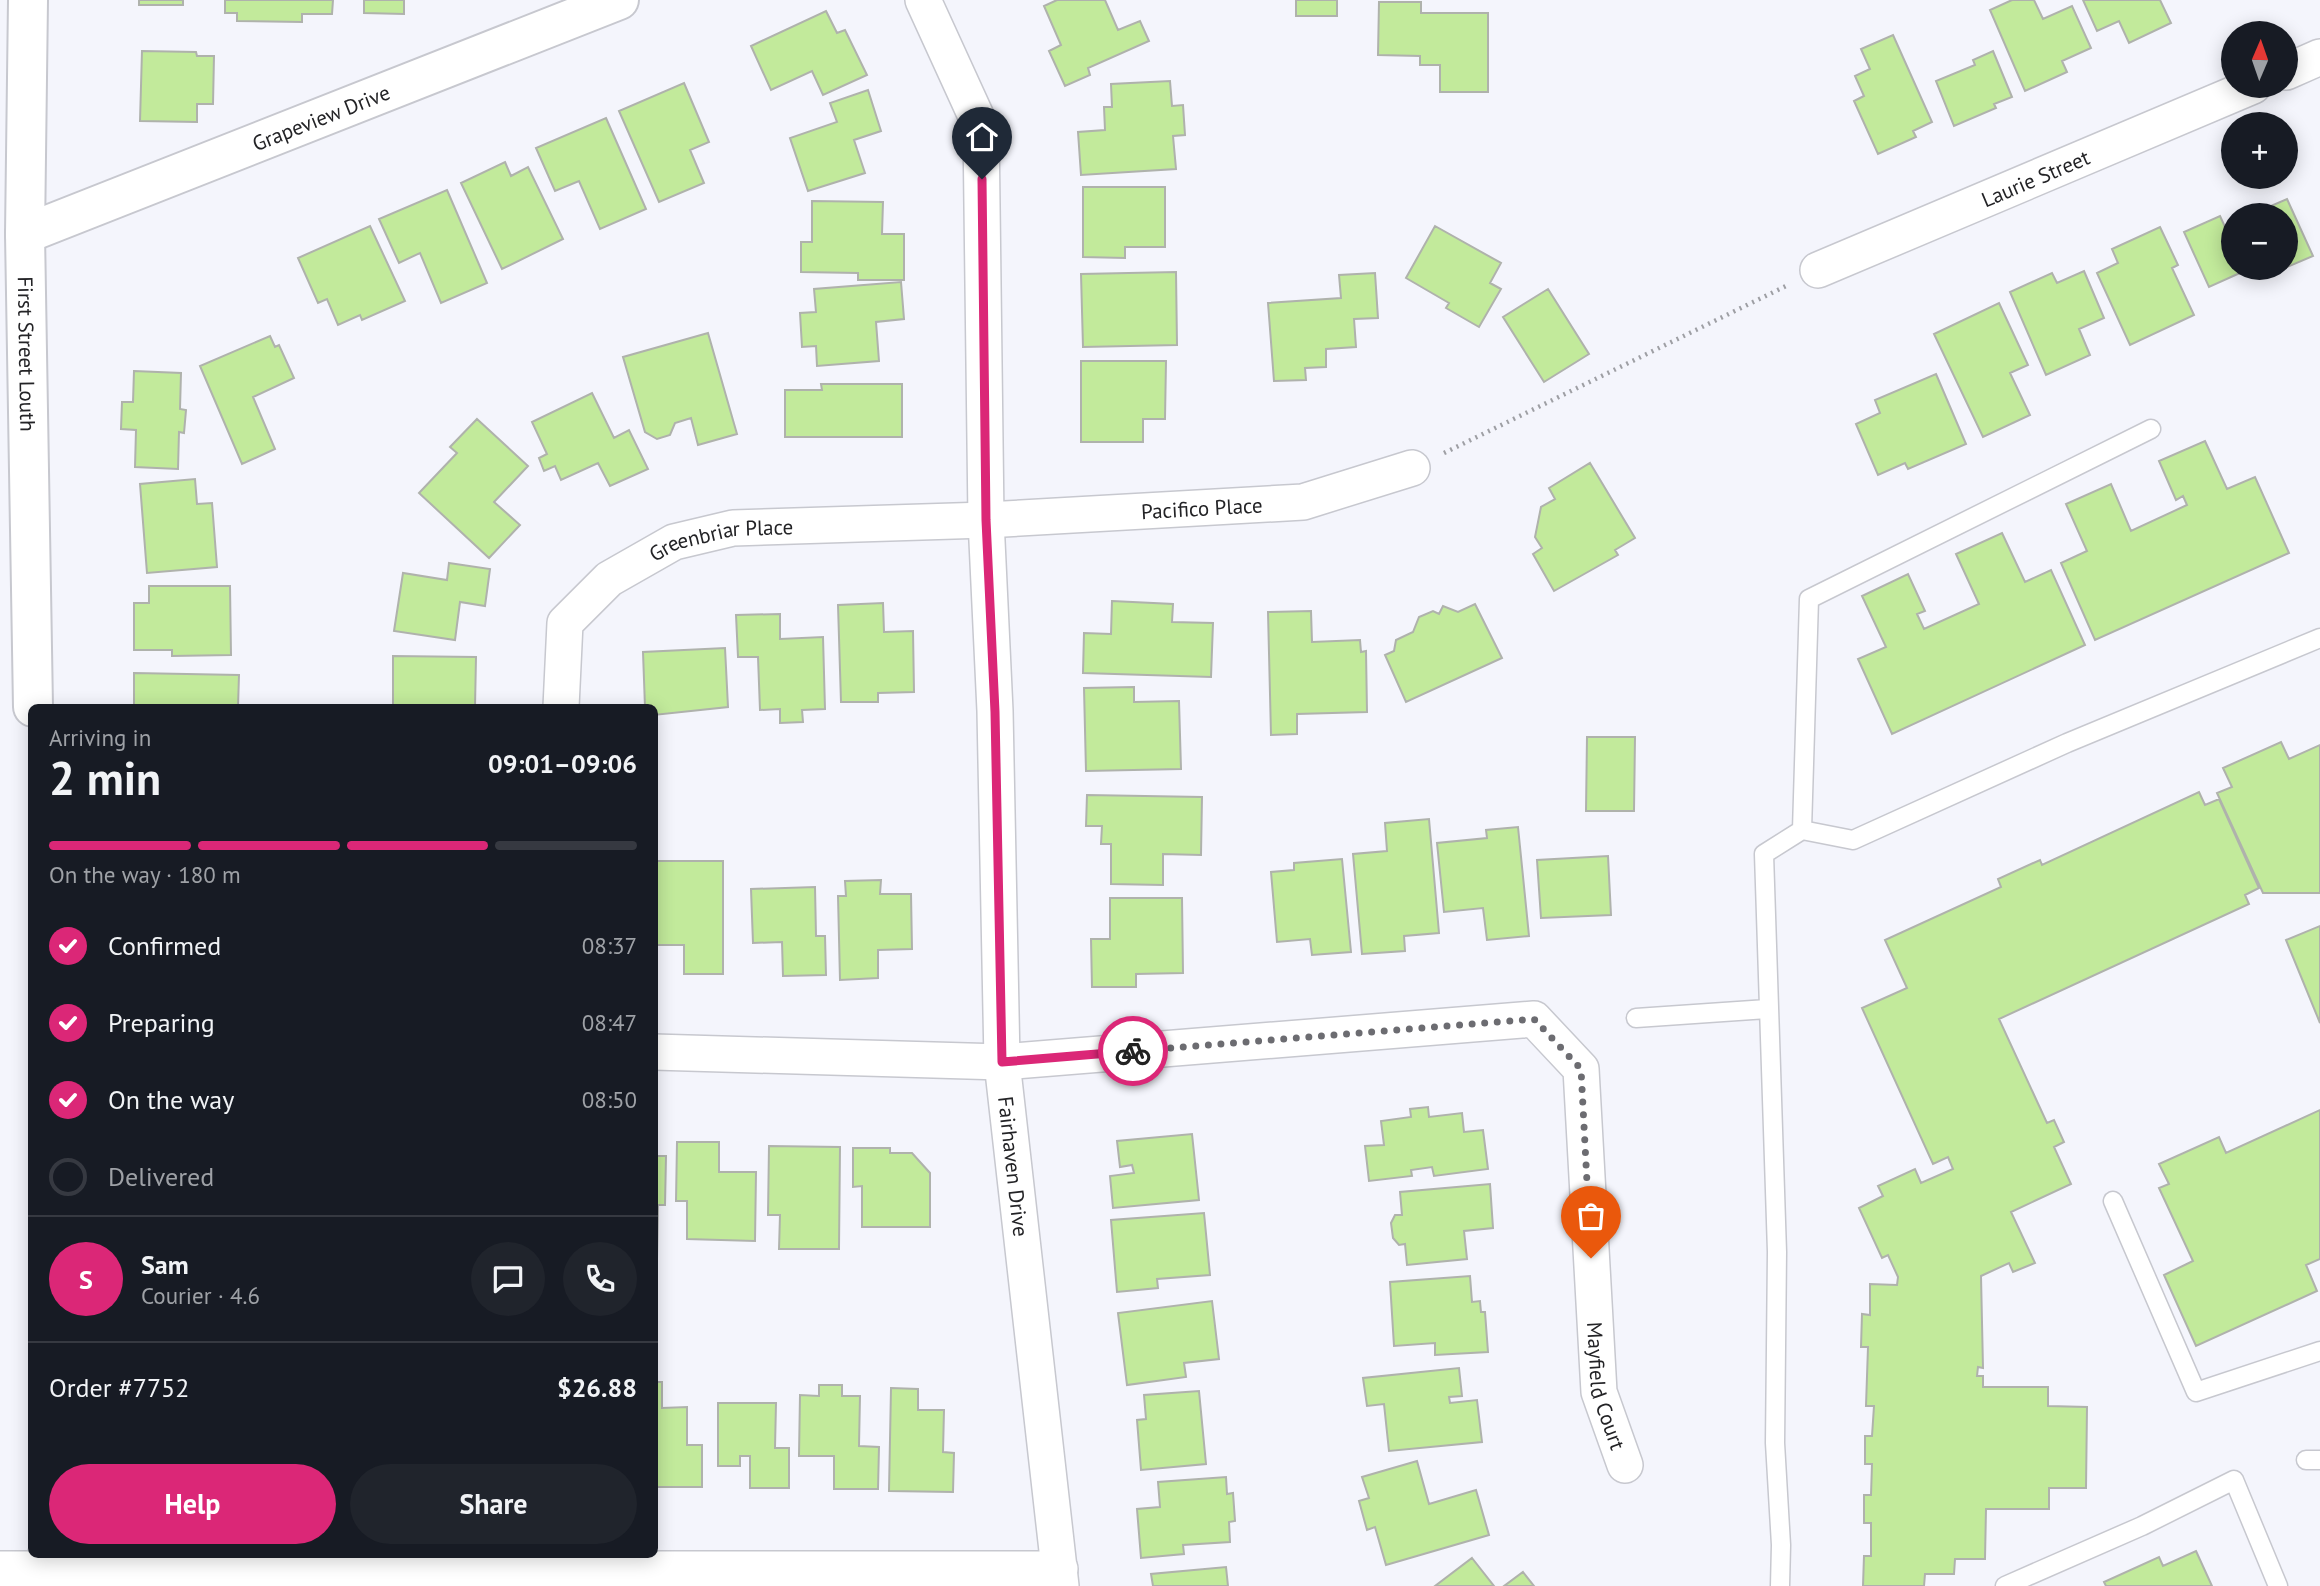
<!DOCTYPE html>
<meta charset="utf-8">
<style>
body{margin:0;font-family:"PT Sans",sans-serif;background:#20242c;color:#f1f3f6;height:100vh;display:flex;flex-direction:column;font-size:26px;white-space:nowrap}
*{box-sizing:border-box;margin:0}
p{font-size:23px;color:#9ea1a6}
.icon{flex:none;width:38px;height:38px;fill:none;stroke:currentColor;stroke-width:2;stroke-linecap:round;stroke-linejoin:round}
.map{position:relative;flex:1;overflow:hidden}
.details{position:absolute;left:28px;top:704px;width:630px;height:854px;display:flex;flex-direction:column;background:#171b24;border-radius:10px;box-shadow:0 4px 18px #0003}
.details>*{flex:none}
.needle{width:46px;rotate:2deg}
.tools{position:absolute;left:2221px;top:21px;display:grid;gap:14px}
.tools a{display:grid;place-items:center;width:77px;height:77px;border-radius:50%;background:#171b24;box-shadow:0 4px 18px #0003;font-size:35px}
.pin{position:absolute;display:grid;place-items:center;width:60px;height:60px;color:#fff;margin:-72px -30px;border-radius:50% 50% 50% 0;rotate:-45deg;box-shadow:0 0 7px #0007}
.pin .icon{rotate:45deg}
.courier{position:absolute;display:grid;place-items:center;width:70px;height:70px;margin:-35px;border:5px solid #db2777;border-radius:50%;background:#fff;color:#222;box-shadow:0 2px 9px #0007}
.headline em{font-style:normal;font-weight:700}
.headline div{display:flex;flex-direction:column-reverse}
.headline{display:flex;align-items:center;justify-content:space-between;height:119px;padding:0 21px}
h1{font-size:46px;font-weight:700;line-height:52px}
.bar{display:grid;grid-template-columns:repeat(4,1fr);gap:10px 7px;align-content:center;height:84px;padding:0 21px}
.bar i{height:9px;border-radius:5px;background:#363941}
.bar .selected{background:#db2777}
.bar p{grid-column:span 4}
.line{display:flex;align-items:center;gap:18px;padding:0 21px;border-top:2px solid #363941}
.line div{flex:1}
.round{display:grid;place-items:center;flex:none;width:74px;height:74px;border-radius:37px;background:#20242c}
ol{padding:0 21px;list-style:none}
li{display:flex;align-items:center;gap:21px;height:77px}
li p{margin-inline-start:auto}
li .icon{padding:7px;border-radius:50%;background:#db2777;color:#fff;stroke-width:4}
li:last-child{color:#9ea1a6}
li i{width:38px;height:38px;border:4px solid #363941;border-radius:50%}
.cta{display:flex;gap:14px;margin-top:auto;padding:14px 21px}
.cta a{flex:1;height:80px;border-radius:42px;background:#db2777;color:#fff;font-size:28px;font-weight:700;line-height:80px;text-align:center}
.cta a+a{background:#20242c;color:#f1f3f6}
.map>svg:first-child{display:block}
.building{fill:#c2ea9b;stroke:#afb2ac;stroke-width:2}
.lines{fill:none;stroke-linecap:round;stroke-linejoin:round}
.service-casing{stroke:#c7c8cf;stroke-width:21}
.minor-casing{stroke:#c7c8cf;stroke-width:38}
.tertiary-casing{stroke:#c7c8cf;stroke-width:42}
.path{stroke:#9e9fa4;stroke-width:4.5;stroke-dasharray:2 5;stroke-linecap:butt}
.service{stroke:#fff;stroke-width:18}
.minor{stroke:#fff;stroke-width:35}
.tertiary{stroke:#fff;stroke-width:38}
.done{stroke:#6c6c71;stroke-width:7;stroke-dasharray:0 12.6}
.route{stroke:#db2777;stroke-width:9}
.labels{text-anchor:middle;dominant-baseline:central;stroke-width:5;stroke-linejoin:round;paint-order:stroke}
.street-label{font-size:21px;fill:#232326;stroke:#f4f5fc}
</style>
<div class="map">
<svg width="2320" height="1586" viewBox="0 0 2320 1586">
<rect width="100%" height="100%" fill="#f4f5fc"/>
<path class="building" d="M 139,0 L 183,0 L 183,5 L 139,5 Z
M 225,0 L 333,0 L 332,14 L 302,14 L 302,22 L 237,21 L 237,13 L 225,13 Z
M 364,0 L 404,0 L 404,14 L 364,13 Z
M 1057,0 L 1105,0 L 1118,30 L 1140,21 L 1149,41 L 1088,68 L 1090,75 L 1065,86 L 1049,51 L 1061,45 L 1044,6 Z
M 1296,0 L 1337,0 L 1337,16 L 1296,16 Z
M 2012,0 L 2034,0 L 2043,19 L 2072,6 L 2091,48 L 2062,61 L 2067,72 L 2025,91 L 1990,10 Z
M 2083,0 L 2160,0 L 2171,23 L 2129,43 L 2119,21 L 2097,31 Z
M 1379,2 L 1421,2 L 1421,13 L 1488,13 L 1488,92 L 1440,92 L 1440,65 L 1420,65 L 1420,56 L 1378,55 Z
M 826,11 L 837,33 L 845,30 L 867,75 L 823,95 L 812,71 L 771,90 L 751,46 Z
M 1893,35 L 1932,122 L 1913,131 L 1916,137 L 1878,154 L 1854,101 L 1864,96 L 1855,76 L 1870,69 L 1861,49 Z
M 142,51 L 196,52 L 197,56 L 214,56 L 213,104 L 197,104 L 197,122 L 140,121 Z
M 1993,51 L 2012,97 L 1994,104 L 1996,108 L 1954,126 L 1936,81 L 1975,65 L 1973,60 Z
M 1170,81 L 1172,106 L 1183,105 L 1185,135 L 1173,136 L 1176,169 L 1081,175 L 1078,132 L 1105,130 L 1104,107 L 1112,107 L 1111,84 Z
M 684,83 L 709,142 L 690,150 L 704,183 L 659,202 L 619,111 Z
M 868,90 L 881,131 L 854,140 L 865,173 L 808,191 L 790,138 L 837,122 L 830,103 Z
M 606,118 L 646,209 L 600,229 L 579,181 L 555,191 L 536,148 Z
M 505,162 L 511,176 L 528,167 L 563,239 L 502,269 L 461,183 Z
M 1083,187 L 1165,187 L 1165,247 L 1125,247 L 1125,258 L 1083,257 Z
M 447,190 L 487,283 L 441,303 L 420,253 L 399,263 L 379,219 Z
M 2287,199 L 2313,256 L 2266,276 L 2263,268 L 2286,268 L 2286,215 L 2250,215 Z
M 812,201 L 883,202 L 882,234 L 904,234 L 904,280 L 858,280 L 858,273 L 801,272 L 801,242 L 812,242 Z
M 2220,216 L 2225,227 L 2233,223 L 2233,268 L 2251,268 L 2209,287 L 2184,232 Z
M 370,226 L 405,301 L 362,320 L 360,315 L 338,325 L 327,299 L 318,303 L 298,258 Z
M 1435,226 L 1501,263 L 1490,283 L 1501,289 L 1479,327 L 1446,308 L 1449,303 L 1406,278 Z
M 2160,227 L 2178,265 L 2172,268 L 2194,315 L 2130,345 L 2097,273 L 2118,263 L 2112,249 Z
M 2084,271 L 2104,318 L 2079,329 L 2090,355 L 2046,375 L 2010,292 L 2052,273 L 2057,283 Z
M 1176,272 L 1177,345 L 1083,347 L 1081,274 Z
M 1375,273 L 1378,318 L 1354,319 L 1356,347 L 1326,349 L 1326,367 L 1305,368 L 1306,380 L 1274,381 L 1268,303 L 1341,298 L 1339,275 Z
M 901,282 L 904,319 L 876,322 L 879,361 L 817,366 L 816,346 L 802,347 L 800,313 L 816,312 L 814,289 Z
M 1548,289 L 1589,354 L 1544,382 L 1503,317 Z
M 1999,303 L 2028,365 L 2010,373 L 2030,415 L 1983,437 L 1934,334 Z
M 708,333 L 737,434 L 698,445 L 691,418 L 675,423 L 670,435 L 657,439 L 645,432 L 623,357 Z
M 270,336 L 275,347 L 279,345 L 294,378 L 253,397 L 275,449 L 242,464 L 200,366 Z
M 1081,361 L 1166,361 L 1165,419 L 1143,419 L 1143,442 L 1081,442 Z
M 134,371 L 181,373 L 180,409 L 186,410 L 184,433 L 179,432 L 178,469 L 135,467 L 136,430 L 121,429 L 122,402 L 133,402 Z
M 1936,374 L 1966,444 L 1908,469 L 1905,463 L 1878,475 L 1856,424 L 1880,413 L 1875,400 Z
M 821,384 L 902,384 L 902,437 L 785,437 L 785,390 L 822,390 Z
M 592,393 L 614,438 L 629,430 L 648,469 L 610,486 L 598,463 L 561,480 L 555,466 L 544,471 L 539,458 L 547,454 L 532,422 Z
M 477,419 L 528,466 L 494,502 L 520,525 L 489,558 L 419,493 L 457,453 L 450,447 Z
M 2205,441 L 2227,489 L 2255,477 L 2289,553 L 2095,640 L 2061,563 L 2087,551 L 2066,504 L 2111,484 L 2131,531 L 2187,505 L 2183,496 L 2176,500 L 2159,461 Z
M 1590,463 L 1635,538 L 1615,550 L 1618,555 L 1554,591 L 1533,554 L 1542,548 L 1535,537 L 1541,507 L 1555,499 L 1549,488 Z
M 195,479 L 197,504 L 212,503 L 217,567 L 147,573 L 140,484 Z
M 2002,533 L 2025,582 L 2051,570 L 2085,645 L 1892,734 L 1858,659 L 1886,647 L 1862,596 L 1908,574 L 1925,611 L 1917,614 L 1924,629 L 1979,604 L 1956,554 Z
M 449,563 L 490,569 L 485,606 L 460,602 L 455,640 L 394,631 L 403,573 L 447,580 Z
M 149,586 L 230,586 L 231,655 L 172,656 L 172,650 L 134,650 L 134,603 L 149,603 Z
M 1112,601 L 1173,604 L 1172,622 L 1213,623 L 1211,677 L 1083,673 L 1084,633 L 1111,634 Z
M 883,603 L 884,632 L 913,631 L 914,692 L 878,693 L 878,702 L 841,702 L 838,605 Z
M 1475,604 L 1502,658 L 1406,702 L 1385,655 L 1394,651 L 1396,640 L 1413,632 L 1419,617 L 1433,611 L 1439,614 L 1443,606 L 1458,612 Z
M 1311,611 L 1312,642 L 1360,640 L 1361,652 L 1366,651 L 1367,712 L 1297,714 L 1297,734 L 1271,735 L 1268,612 Z
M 780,614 L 780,639 L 823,637 L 825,709 L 802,710 L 803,722 L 780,723 L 780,709 L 760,710 L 758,657 L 738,657 L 736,615 Z
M 725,648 L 728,707 L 654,715 L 654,707 L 645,707 L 643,652 Z
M 393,656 L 476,657 L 475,707 L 393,707 Z
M 134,673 L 239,675 L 238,707 L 134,707 Z
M 1134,687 L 1134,702 L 1179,701 L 1181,769 L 1086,771 L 1084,688 Z
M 1587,737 L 1635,737 L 1634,811 L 1586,811 Z
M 2281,742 L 2289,759 L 2320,745 L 2320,893 L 2263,893 L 2217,793 L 2232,787 L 2223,768 Z
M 2199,792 L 2205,805 L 2219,799 L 2259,888 L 2245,895 L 2249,904 L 1999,1019 L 2047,1123 L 2054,1120 L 2064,1142 L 2054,1147 L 2071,1184 L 2011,1212 L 2035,1263 L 2013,1272 L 2009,1263 L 1981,1276 L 1983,1368 L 1978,1367 L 1977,1376 L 1983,1376 L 1983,1387 L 2048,1387 L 2048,1406 L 2087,1407 L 2086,1488 L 2049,1488 L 2049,1509 L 1986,1509 L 1985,1559 L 1955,1559 L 1954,1574 L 1925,1574 L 1924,1586 L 1863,1586 L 1864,1556 L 1871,1556 L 1871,1523 L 1864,1523 L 1864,1495 L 1871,1495 L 1872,1464 L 1865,1464 L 1865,1436 L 1872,1436 L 1874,1406 L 1866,1406 L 1868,1347 L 1861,1347 L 1862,1314 L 1870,1315 L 1870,1284 L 1897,1285 L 1898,1277 L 1888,1255 L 1882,1258 L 1859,1208 L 1883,1196 L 1878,1186 L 1915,1169 L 1921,1183 L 1953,1169 L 1948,1157 L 1933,1164 L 1862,1008 L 1907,988 L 1885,940 L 2001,887 L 1998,879 L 2040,860 L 2042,865 Z
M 1087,795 L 1202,797 L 1201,855 L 1163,854 L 1163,885 L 1111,884 L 1111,844 L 1101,844 L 1102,826 L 1086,826 Z
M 1429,819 L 1439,933 L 1404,936 L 1405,951 L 1362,954 L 1353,854 L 1387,851 L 1385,823 Z
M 1518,827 L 1529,936 L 1487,940 L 1483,908 L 1444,912 L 1437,843 L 1487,838 L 1486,830 Z
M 1608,856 L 1611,915 L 1541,918 L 1537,860 Z
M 1342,859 L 1351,952 L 1312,955 L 1310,939 L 1277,942 L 1271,872 L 1294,870 L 1294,863 Z
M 654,861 L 723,861 L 723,974 L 684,974 L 684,945 L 654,945 Z
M 881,880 L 880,894 L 911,894 L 912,949 L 878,950 L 878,978 L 840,980 L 838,896 L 846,896 L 845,881 Z
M 815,887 L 816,936 L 825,936 L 826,975 L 783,976 L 782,942 L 753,943 L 751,889 Z
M 1110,898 L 1182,898 L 1183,973 L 1136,974 L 1136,987 L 1092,987 L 1091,939 L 1110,939 Z
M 2320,926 L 2320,1023 L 2286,940 Z
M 1428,1107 L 1429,1117 L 1462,1113 L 1464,1132 L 1483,1130 L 1488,1169 L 1434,1176 L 1432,1167 L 1411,1170 L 1412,1176 L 1369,1181 L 1365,1146 L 1384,1145 L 1381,1121 L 1411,1117 L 1410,1109 Z
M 2320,1110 L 2320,1259 L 2306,1265 L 2317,1291 L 2196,1346 L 2164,1275 L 2193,1261 L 2159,1188 L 2169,1184 L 2159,1164 L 2219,1137 L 2226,1153 Z
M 1192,1134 L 1199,1200 L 1113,1208 L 1110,1176 L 1134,1173 L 1132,1165 L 1120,1167 L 1117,1141 Z
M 677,1142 L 719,1142 L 719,1172 L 756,1172 L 755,1241 L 687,1239 L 687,1201 L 676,1201 Z
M 769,1146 L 840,1147 L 839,1249 L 779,1249 L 780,1215 L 768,1215 Z
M 853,1148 L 890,1148 L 890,1153 L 912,1153 L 930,1173 L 930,1227 L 862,1227 L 862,1186 L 853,1187 Z
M 654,1156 L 666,1156 L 665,1205 L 658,1205 L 657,1259 Z
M 1490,1184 L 1493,1228 L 1464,1231 L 1467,1259 L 1407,1265 L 1405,1244 L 1399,1245 L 1393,1238 L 1391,1223 L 1395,1215 L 1402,1215 L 1400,1192 Z
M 1204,1213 L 1210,1275 L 1157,1279 L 1158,1288 L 1117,1292 L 1111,1220 Z
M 1470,1276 L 1472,1302 L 1480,1301 L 1481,1312 L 1485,1312 L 1488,1352 L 1435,1355 L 1435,1343 L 1394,1346 L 1390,1282 Z
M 1212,1301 L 1219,1359 L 1184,1363 L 1186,1377 L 1127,1385 L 1118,1313 Z
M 1459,1368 L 1462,1396 L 1449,1397 L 1450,1403 L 1477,1400 L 1482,1442 L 1389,1451 L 1384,1404 L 1367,1406 L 1363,1378 Z
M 654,1382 L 662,1382 L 662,1408 L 687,1407 L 687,1445 L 702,1445 L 702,1487 L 654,1487 Z
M 819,1385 L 842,1385 L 842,1396 L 860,1396 L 859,1446 L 879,1447 L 878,1489 L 834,1489 L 834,1456 L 799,1456 L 800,1395 L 819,1396 Z
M 891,1388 L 918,1389 L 918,1410 L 944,1410 L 943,1452 L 954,1453 L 953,1492 L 889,1491 Z
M 1199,1391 L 1206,1464 L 1141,1470 L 1137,1420 L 1146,1419 L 1144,1395 Z
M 718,1403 L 776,1403 L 775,1448 L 789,1448 L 789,1488 L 750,1488 L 750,1456 L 740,1456 L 740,1466 L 718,1466 Z
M 1417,1461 L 1429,1504 L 1476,1490 L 1489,1535 L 1386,1565 L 1375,1527 L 1367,1530 L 1359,1501 L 1369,1498 L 1362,1477 Z
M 1226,1477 L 1227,1494 L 1233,1493 L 1235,1521 L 1229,1522 L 1230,1542 L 1183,1545 L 1184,1554 L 1141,1558 L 1137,1509 L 1160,1507 L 1158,1482 Z
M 2196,1551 L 2212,1586 L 2106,1586 L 2104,1582 L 2159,1557 L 2163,1566 Z
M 1472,1558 L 1494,1586 L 1435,1586 Z
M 1226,1567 L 1228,1586 L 1153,1586 L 1151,1574 Z
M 1523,1572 L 1534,1586 L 1504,1586 Z"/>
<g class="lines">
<g class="service-casing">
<path id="service" d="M 1802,830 L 1809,599 L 2151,429
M 1636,1018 L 1767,1009
M 2113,1201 L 2196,1392 L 2320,1351
M 2306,1460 L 2320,1460
M 1780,1586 L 1781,1545 L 1775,1443 L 1777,1252 L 1764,854 L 1802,830 L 1853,840 L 2067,743 L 2320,638
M 2005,1586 L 2142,1526 L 2234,1480 L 2278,1586"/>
</g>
<g class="minor-casing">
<g id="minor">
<path id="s1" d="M 923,0 L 981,127 L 986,520 L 995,711 L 1002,1062 L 1061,1586"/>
<path d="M 2286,72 L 2320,57"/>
<path id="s2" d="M 1818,270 L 2253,86"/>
<path id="s3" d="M 561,707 L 565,623 L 609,579 L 674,542 L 733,528 L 986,520 L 1303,502 L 1412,468"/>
<path id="s4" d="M 654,1052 L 1002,1062 L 1534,1019 L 1581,1069 L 1599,1392 L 1625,1465"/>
<path d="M 0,1569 L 1060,1569"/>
</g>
</g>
<g class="tertiary-casing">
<g id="tertiary">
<path id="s5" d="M 28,0 L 25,234 L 33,707"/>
<path id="s6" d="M 25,234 L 619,0"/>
<path d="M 48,1554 L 48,1586"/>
</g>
</g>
<path class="path" d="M 1444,453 L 1786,286"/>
<use href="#service" class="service"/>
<use href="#minor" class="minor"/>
<use href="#tertiary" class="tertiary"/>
</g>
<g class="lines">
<path class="done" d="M 1133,1051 L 1534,1019 L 1581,1069 L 1591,1258"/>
<path class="route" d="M 982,179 L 986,520 L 995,712 L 1002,1062 L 1133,1051"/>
</g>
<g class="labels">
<g class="street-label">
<text stroke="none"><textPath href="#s6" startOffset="318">Grapeview Drive</textPath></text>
<text stroke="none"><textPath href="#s2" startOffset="236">Laurie Street</textPath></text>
<text stroke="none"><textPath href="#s5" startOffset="354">First Street Louth</textPath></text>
<text stroke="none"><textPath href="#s3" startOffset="751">Pacifico Place</textPath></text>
<text stroke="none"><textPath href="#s3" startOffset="268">Greenbriar Place</textPath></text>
<text stroke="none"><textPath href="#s1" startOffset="1180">Fairhaven Drive</textPath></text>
<text stroke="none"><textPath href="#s4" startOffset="1269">Mayfield Court</textPath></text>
</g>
</g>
</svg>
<div class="tools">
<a><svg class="needle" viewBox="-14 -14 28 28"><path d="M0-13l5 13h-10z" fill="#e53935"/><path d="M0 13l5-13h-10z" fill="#9ea1a6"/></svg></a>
<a>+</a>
<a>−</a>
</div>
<div class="pin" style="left:1591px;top:1258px;background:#ea580c"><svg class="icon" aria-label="bag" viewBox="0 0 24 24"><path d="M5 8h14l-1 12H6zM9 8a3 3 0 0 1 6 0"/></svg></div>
<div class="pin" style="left:982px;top:179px;background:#1f2937"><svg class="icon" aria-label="home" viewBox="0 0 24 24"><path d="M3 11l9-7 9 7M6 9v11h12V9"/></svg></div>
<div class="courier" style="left:1133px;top:1051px"><svg class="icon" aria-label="bike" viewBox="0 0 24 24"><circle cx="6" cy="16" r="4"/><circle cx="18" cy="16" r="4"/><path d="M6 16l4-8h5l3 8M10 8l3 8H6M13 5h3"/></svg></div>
<section class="details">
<div class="headline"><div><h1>2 min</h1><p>Arriving in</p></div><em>09:01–09:06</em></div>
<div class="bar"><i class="selected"></i><i class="selected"></i><i class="selected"></i><i></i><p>On the way · 180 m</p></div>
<ol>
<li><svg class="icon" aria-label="check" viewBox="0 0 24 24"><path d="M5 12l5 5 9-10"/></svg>Confirmed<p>08:37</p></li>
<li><svg class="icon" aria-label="check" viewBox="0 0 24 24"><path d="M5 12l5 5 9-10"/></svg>Preparing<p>08:47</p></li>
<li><svg class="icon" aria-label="check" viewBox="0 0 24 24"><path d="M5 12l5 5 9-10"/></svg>On the way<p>08:50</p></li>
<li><i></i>Delivered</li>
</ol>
<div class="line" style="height:126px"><b class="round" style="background:#db2777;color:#fff">S</b><div><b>Sam</b><p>Courier · 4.6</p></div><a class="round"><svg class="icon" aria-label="chat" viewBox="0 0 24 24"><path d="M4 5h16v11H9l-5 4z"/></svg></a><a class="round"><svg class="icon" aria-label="phone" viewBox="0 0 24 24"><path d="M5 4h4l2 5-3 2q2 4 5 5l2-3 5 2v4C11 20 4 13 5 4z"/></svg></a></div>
<div class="line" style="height:91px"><div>Order #7752</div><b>$26.88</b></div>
<div class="cta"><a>Help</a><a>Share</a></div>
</section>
</div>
